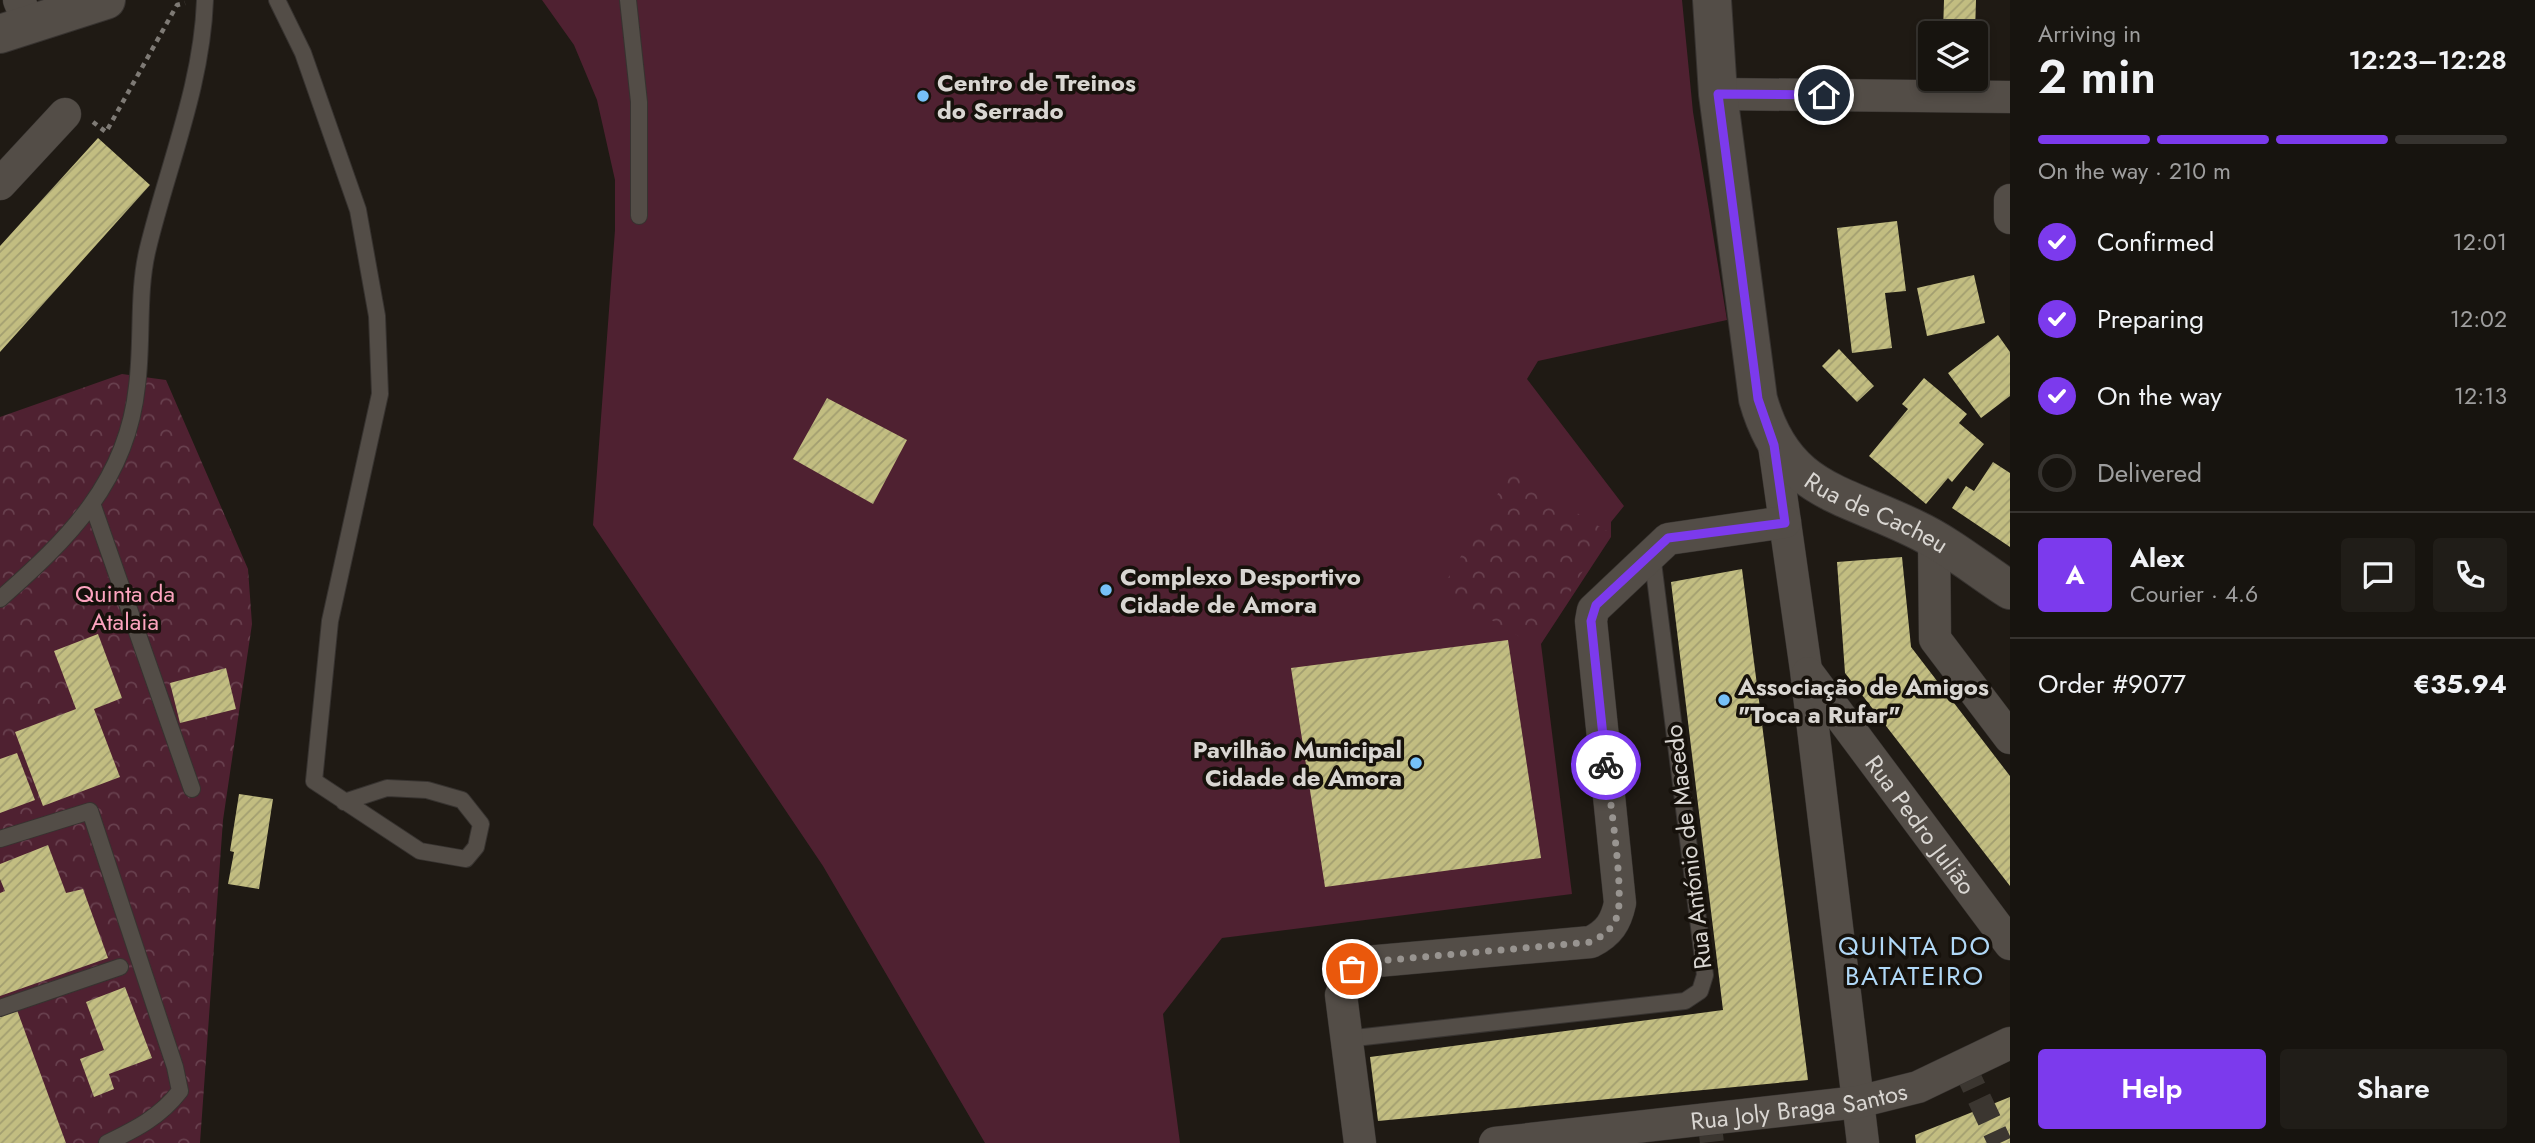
<!DOCTYPE html>
<meta charset="utf-8">
<style>
body{margin:0;font-family:Jost,sans-serif;background:#201d18;color:#f1f3f6;height:100vh;display:flex;flex-direction:column;font-size:26px;white-space:nowrap}
*{box-sizing:border-box;margin:0}
p{font-size:23px;color:#9e9e9e}
.icon{flex:none;width:38px;height:38px;fill:none;stroke:currentColor;stroke-width:2;stroke-linecap:round;stroke-linejoin:round}
.map{position:relative;flex:1;overflow:hidden}
.panel{display:flex;flex-direction:column;background:#17140f;width:525px}
.panel>*{flex:none}
.fabs{position:absolute;left:1918px;top:21px;display:grid;gap:14px}
.fabs a{display:grid;place-items:center;width:70px;height:70px;border-radius:7px;background:#17140f;box-shadow:0 4px 10px #0003,0 0 0 2px #36332f;font-size:35px}
.pin{position:absolute;display:grid;place-items:center;width:60px;height:60px;color:#fff;margin:-30px;border:4px solid #fff;border-radius:50%;box-shadow:0 2px 7px #0007}
.courier{position:absolute;display:grid;place-items:center;width:70px;height:70px;margin:-35px;border:5px solid #7c3aed;border-radius:50%;background:#fff;color:#222;box-shadow:0 2px 9px #0007}
.headline em{font-style:normal;font-weight:600}
.headline div{display:flex;flex-direction:column-reverse}
.headline{display:flex;align-items:center;justify-content:space-between;height:119px;padding:0 28px}
h1{font-size:46px;font-weight:600;line-height:52px}
.bar{display:grid;grid-template-columns:repeat(4,1fr);gap:10px 7px;align-content:center;height:84px;padding:0 28px}
.bar i{height:9px;border-radius:5px;background:#36332f}
.bar .selected{background:#7c3aed}
.bar p{grid-column:span 4}
.line{display:flex;align-items:center;gap:18px;padding:0 28px;border-top:2px solid #36332f}
.line div{flex:1}
.round{display:grid;place-items:center;flex:none;width:74px;height:74px;border-radius:7px;background:#201d18}
ol{padding:0 28px;list-style:none}
li{display:flex;align-items:center;gap:21px;height:77px}
li p{margin-inline-start:auto}
li .icon{padding:7px;border-radius:50%;background:#7c3aed;color:#fff;stroke-width:4}
li:last-child{color:#9e9e9e}
li i{width:38px;height:38px;border:4px solid #36332f;border-radius:50%}
.button{display:flex;gap:14px;margin-top:auto;padding:14px 28px}
.button a{flex:1;height:80px;border-radius:7px;background:#7c3aed;color:#fff;font-size:28px;font-weight:600;line-height:80px;text-align:center}
.button a+a{background:#201d18;color:#f1f3f6}
main{display:flex;flex:1;min-height:0}
.map>svg:first-child{display:block}
.green{fill:#4f2131}
.park{fill:url(#park-crowns)}
.building{fill:url(#building-hatch)}
.lines{fill:none;stroke-linecap:round;stroke-linejoin:round}
.pedestrian-tunnel{stroke:#3b3630;stroke-width:24;stroke-dasharray:24 12;stroke-linecap:butt}
.service-casing{stroke:#373330;stroke-width:18}
.minor-casing{stroke:#373330;stroke-width:33}
.tertiary-casing{stroke:#373330;stroke-width:40}
.secondary-casing{stroke:#373330;stroke-width:40}
.path{stroke:#7e7a75;stroke-width:4.5;stroke-dasharray:5 5;stroke-linecap:butt}
.service{stroke:#534d47;stroke-width:16}
.minor{stroke:#534d47;stroke-width:32}
.tertiary{stroke:#534d47;stroke-width:38}
.secondary{stroke:#534d47;stroke-width:38}
.done{stroke:#989490;stroke-width:7;stroke-dasharray:0 12.6}
.route{stroke:#7c3aed;stroke-width:9}
.poi-dot{fill:#76c0f7;stroke:#16110b;stroke-width:2.5}
.labels{text-anchor:middle;dominant-baseline:central;stroke-width:7;stroke-linejoin:round;paint-order:stroke}
.poi-label{font-size:24px;font-weight:bold;fill:#d9d6d2;stroke:#16110b;text-anchor:start}
.street-label{font-size:24px;fill:#d9d6d2;stroke:#16110b}
.park-label{font-size:24px;fill:#fda4bf;stroke:#16110b}
.neighbourhood-label{font-size:26px;letter-spacing:2px;fill:#b0d8f7;stroke:#16110b}
</style>
<main>
<div class="map">
<svg width="2010" height="1143" viewBox="0 0 2010 1143">
<defs>
<pattern id="park-crowns" width="20" height="18" patternUnits="userSpaceOnUse" patternTransform="scale(1.75)"><rect width="20" height="18" fill="#4f2131"/><path d="M2 6a3 3 0 1 1 6 0M12 15a3 3 0 1 1 6 0" fill="none" stroke="#68404e"/></pattern>
<pattern id="building-hatch" width="6" height="6" patternUnits="userSpaceOnUse" patternTransform="scale(1.75)"><rect width="6" height="6" fill="#c2bd81"/><path d="M-1 1l2-2M0 6l6-6M5 7l2-2" fill="none" stroke="#a29e70"/></pattern>
</defs>
<rect width="100%" height="100%" fill="#1f1a14"/>
<path class="green" d="M 542,0 L 1682,0 L 1693,112 L 1727,320 L 1538,361 L 1527,379 L 1624,506 L 1611,522 L 1611,537 L 1541,644 L 1572,894 L 1222,938 L 1163,1014 L 1180,1143 L 985,1143 L 823,866 L 593,525 L 615,230 L 615,180 L 597,100 L 574,45 Z"/>
<path class="park" d="M 122,374 L 166,380 L 248,569 L 252,624 L 223,820 L 200,1143 L 0,1143 L 0,417 Z
M 1510,473 L 1607,531 L 1537,647 L 1441,590 Z"/>
<path class="building" d="M 1944,0 L 1976,0 L 1975,33 L 1943,33 Z
M 98,138 L 150,185 L 0,352 L 0,246 Z
M 1897,221 L 1906,291 L 1885,293 L 1892,348 L 1852,353 L 1837,228 Z
M 1974,275 L 1985,323 L 1927,336 L 1917,288 Z
M 1998,335 L 2010,352 L 2010,396 L 1981,418 L 1948,373 Z
M 1839,349 L 1874,386 L 1857,402 L 1822,366 Z
M 1924,378 L 1967,414 L 1959,423 L 1984,444 L 1952,482 L 1948,478 L 1926,504 L 1869,456 L 1908,409 L 1902,404 Z
M 827,398 L 907,440 L 873,504 L 793,459 Z
M 1993,462 L 2010,473 L 2010,547 L 1952,508 L 1966,486 L 1974,491 Z
M 1902,557 L 1911,647 L 2010,776 L 2010,886 L 1845,673 L 1837,562 Z
M 1742,569 L 1808,1080 L 1378,1121 L 1370,1057 L 1723,1010 L 1671,582 Z
M 98,634 L 122,698 L 94,709 L 120,777 L 43,806 L 15,732 L 76,709 L 54,651 Z
M 1508,640 L 1541,858 L 1325,887 L 1291,668 Z
M 226,668 L 236,709 L 180,723 L 170,683 Z
M 17,753 L 35,800 L 0,813 L 0,759 Z
M 239,794 L 273,799 L 259,889 L 228,884 L 234,852 L 230,851 Z
M 48,845 L 66,893 L 83,889 L 108,958 L 0,996 L 0,893 L 5,891 L 0,879 L 0,864 Z
M 125,987 L 152,1058 L 109,1074 L 114,1089 L 94,1097 L 80,1059 L 104,1050 L 86,1002 Z
M 17,1010 L 66,1143 L 0,1143 L 0,1017 Z
M 2010,1097 L 2010,1143 L 1916,1143 L 1915,1135 Z"/>
<g class="lines">
<path class="pedestrian-tunnel" d="M 1964,1066 L 2000,1143
M 1709,1118 L 1712,1143"/>
<g class="service-casing">
<path id="service" d="M 277,0 L 303,53 L 358,210 L 377,316 L 380,394 L 330,621 L 314,781 L 420,851 L 466,859 L 476,847 L 481,824 L 462,800 L 427,790 L 387,788 L 344,802
M 628,0 L 639,102 L 639,216
M 93,506 L 192,789
M 0,599 C 68,539 127,482 137,386 C 143,341 137,292 148,248 C 168,165 202,86 205,0
M 0,839 L 90,811 L 175,1067 L 180,1091 C 160,1117 136,1129 107,1143
M 0,1008 L 120,967
M 1346,1039 L 1685,1001 L 1700,991 L 1705,975 L 1652,554"/>
</g>
<g class="minor-casing">
<g id="minor">
<path d="M 19,0 L 29,25"/>
<path d="M 1718,94 L 2010,97"/>
<path d="M 0,184 L 65,114"/>
<path d="M 2010,200 L 2010,218"/>
<path d="M 1774,445 L 1806,670 L 1863,1143"/>
<path d="M 1934,539 L 1935,639 L 2010,738"/>
<path id="s1" d="M 1808,673 L 2010,944"/>
<path d="M 1360,1143 L 1341,995 L 1352,969 L 1366,962 L 1591,942 C 1609,933 1616,922 1620,903 L 1591,621 L 1593,610 L 1668,539 L 1785,522"/>
<path id="s2" d="M 1495,1143 L 1858,1102 L 1918,1087 L 2010,1043"/>
</g>
</g>
<g class="tertiary-casing">
<path id="tertiary" d="M 0,34 L 106,0"/>
</g>
<g class="secondary-casing">
<g id="secondary">
<path id="s3" d="M 1712,0 L 1718,94 L 1758,399 C 1784,491 1840,492 1915,529 C 1949,545 1979,570 2010,590"/>
</g>
</g>
<path class="path" d="M 93,122 L 106,132 L 177,5 L 185,3"/>
<use href="#service" class="service"/>
<use href="#minor" class="minor"/>
<use href="#tertiary" class="tertiary"/>
<use href="#secondary" class="secondary"/>
</g>
<g class="lines">
<path class="done" d="M 1352,969 L 1366,962 L 1591,942 C 1603,936 1613,929 1617,916 C 1625,893 1609,795 1606,765"/>
<path class="route" d="M 1606,765 L 1591,621 L 1596,605 L 1668,538 L 1785,523 L 1774,445 L 1758,399 L 1718,94 L 1824,95"/>
</g>
<g class="poi-dot">
<circle cx="923" cy="96" r="7"/>
<circle cx="1106" cy="590" r="7"/>
<circle cx="1724" cy="700" r="7"/>
<circle cx="1416" cy="763" r="7"/>
</g>
<g class="labels">
<g class="poi-label">
<text x="937" y="82">Centro de Treinos<tspan x="937" dy="28">do Serrado</tspan></text>
<text x="1120" y="576">Complexo Desportivo<tspan x="1120" dy="28">Cidade de Amora</tspan></text>
<text x="1738" y="686">Associação de Amigos<tspan x="1738" dy="28">"Toca a Rufar"</tspan></text>
<text x="1402" y="749" text-anchor="end">Pavilhão Municipal<tspan x="1402" dy="28">Cidade de Amora</tspan></text>
</g>
<g class="street-label">
<text stroke="none"><textPath href="#s3" startOffset="574">Rua de Cacheu</textPath></text>
<text stroke="none"><textPath href="#s1" startOffset="189">Rua Pedro Julião</textPath></text>
<text transform="translate(1688 847) rotate(-97)">Rua António de Macedo</text>
<text stroke="none"><textPath href="#s2" startOffset="306">Rua Joly Braga Santos</textPath></text>
</g>
<g class="park-label">
<text x="125" y="593">Quinta da<tspan x="125" dy="28">Atalaia</tspan></text>
</g>
<g class="neighbourhood-label">
<text x="1915" y="946">QUINTA DO<tspan x="1915" dy="30">BATATEIRO</tspan></text>
</g>
</g>
</svg>
<div class="fabs">
<a><svg class="icon" aria-label="layers" viewBox="0 0 24 24"><path d="M12 4l9 5-9 5-9-5zM3 14l9 5 9-5"/></svg></a>
</div>
<div class="pin" style="left:1352px;top:969px;background:#ea580c"><svg class="icon" aria-label="bag" viewBox="0 0 24 24"><path d="M5 8h14l-1 12H6zM9 8a3 3 0 0 1 6 0"/></svg></div>
<div class="pin" style="left:1824px;top:95px;background:#1f2937"><svg class="icon" aria-label="home" viewBox="0 0 24 24"><path d="M3 11l9-7 9 7M6 9v11h12V9"/></svg></div>
<div class="courier" style="left:1606px;top:765px"><svg class="icon" aria-label="bike" viewBox="0 0 24 24"><circle cx="6" cy="16" r="4"/><circle cx="18" cy="16" r="4"/><path d="M6 16l4-8h5l3 8M10 8l3 8H6M13 5h3"/></svg></div>
</div>
<section class="panel">
<div class="headline"><div><h1>2 min</h1><p>Arriving in</p></div><em>12:23–12:28</em></div>
<div class="bar"><i class="selected"></i><i class="selected"></i><i class="selected"></i><i></i><p>On the way · 210 m</p></div>
<ol>
<li><svg class="icon" aria-label="check" viewBox="0 0 24 24"><path d="M5 12l5 5 9-10"/></svg>Confirmed<p>12:01</p></li>
<li><svg class="icon" aria-label="check" viewBox="0 0 24 24"><path d="M5 12l5 5 9-10"/></svg>Preparing<p>12:02</p></li>
<li><svg class="icon" aria-label="check" viewBox="0 0 24 24"><path d="M5 12l5 5 9-10"/></svg>On the way<p>12:13</p></li>
<li><i></i>Delivered</li>
</ol>
<div class="line" style="height:126px"><b class="round" style="background:#7c3aed;color:#fff">A</b><div><b>Alex</b><p>Courier · 4.6</p></div><a class="round"><svg class="icon" aria-label="chat" viewBox="0 0 24 24"><path d="M4 5h16v11H9l-5 4z"/></svg></a><a class="round"><svg class="icon" aria-label="phone" viewBox="0 0 24 24"><path d="M5 4h4l2 5-3 2q2 4 5 5l2-3 5 2v4C11 20 4 13 5 4z"/></svg></a></div>
<div class="line" style="height:91px"><div>Order #9077</div><b>€35.94</b></div>
<div class="button"><a>Help</a><a>Share</a></div>
</section>
</main>
